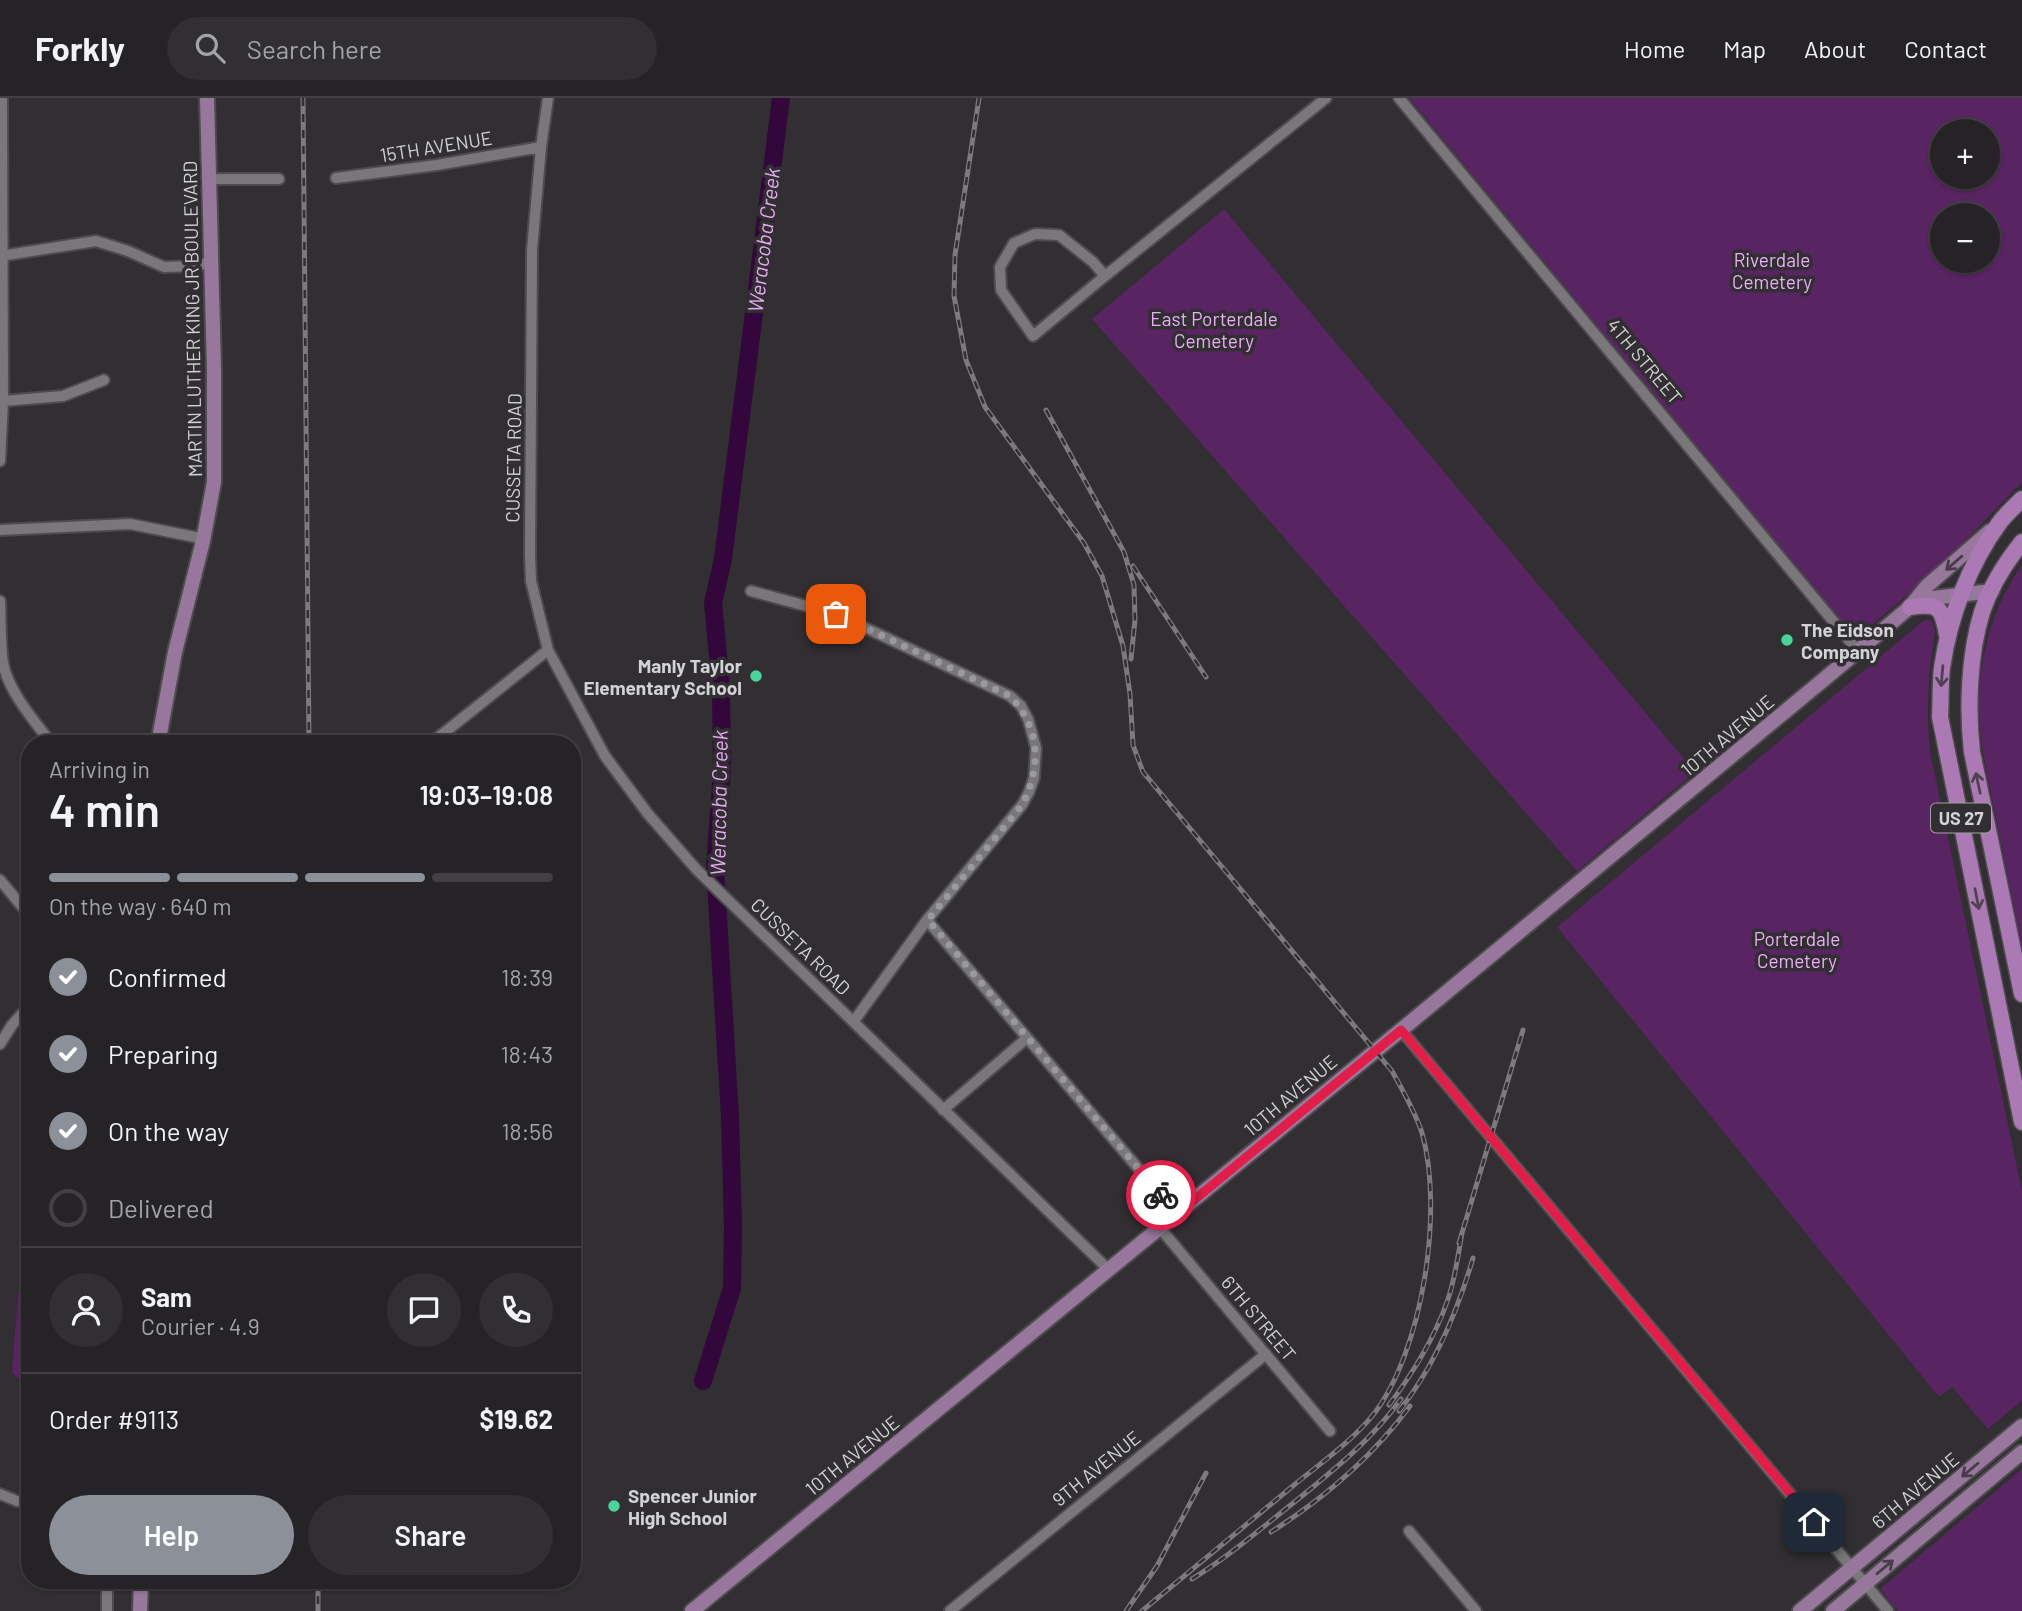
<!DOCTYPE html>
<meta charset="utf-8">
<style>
body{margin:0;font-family:Barlow,sans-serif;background:#312f32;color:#f1f3f6;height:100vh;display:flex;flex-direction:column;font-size:26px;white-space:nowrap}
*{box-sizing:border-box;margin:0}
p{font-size:23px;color:#a3a4a7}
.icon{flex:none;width:38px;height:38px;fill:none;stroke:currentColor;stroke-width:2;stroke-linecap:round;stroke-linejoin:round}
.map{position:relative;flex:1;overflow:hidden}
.details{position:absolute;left:21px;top:637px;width:560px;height:854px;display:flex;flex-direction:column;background:#252325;border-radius:28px;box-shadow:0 2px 5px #0004,0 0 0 2px #424042}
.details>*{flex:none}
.fabs{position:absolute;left:1930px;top:21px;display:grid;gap:14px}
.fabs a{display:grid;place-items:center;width:70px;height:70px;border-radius:50%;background:#252325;box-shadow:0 2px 5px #0004,0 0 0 2px #424042;font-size:35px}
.pin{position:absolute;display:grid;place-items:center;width:60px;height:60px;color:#fff;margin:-30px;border-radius:14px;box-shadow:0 4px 10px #0006}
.courier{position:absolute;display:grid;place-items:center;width:70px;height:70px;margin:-35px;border:5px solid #e11d48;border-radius:50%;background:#fff;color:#222;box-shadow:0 2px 9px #0007}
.overview em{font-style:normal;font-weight:600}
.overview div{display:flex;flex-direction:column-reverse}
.overview{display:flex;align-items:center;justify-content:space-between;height:119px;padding:0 28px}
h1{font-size:46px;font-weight:600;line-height:52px}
.bar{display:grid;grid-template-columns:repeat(4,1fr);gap:10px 7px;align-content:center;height:84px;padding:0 28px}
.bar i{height:9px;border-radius:5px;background:#424042}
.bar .on{background:#8c9099}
.bar p{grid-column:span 4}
.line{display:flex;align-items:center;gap:18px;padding:0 28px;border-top:2px solid #424042}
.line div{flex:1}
.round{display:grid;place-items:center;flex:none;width:74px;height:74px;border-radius:37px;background:#312f32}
ol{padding:0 28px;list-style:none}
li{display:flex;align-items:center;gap:21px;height:77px}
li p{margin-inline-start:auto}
li .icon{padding:7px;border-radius:50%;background:#8c9099;color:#fff;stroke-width:4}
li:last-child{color:#a3a4a7}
li i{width:38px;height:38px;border:4px solid #424042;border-radius:50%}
.primary-button{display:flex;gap:14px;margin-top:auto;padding:14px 28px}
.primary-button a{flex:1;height:80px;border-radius:42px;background:#8c9099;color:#fff;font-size:28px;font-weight:600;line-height:80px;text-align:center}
.primary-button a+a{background:#312f32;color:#f1f3f6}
header{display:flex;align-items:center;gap:42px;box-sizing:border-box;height:98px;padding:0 35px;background:#252325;border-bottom:2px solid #424042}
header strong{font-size:33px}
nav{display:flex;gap:38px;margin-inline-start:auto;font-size:24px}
.search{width:490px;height:63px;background:#312f32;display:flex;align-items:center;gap:18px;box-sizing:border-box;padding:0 24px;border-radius:38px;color:#a3a4a7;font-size:26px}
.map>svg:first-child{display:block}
.green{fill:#582462;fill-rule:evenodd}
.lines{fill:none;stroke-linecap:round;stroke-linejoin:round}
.river{stroke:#33073b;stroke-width:18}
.minor-casing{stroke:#4d4b4d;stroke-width:14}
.major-casing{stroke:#4d4b4d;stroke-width:18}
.highway-casing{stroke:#4d4b4d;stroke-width:19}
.minor{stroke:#797779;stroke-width:10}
.major{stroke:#97789c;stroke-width:14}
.highway{stroke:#ab79b4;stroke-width:16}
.rail-casing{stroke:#7c7a7c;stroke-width:5}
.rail{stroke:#312f31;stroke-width:2.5;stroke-dasharray:8;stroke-linecap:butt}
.oneway{stroke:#453e46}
.oneway2{stroke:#504252}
.done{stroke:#9a999b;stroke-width:7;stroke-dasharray:0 12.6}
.route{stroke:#e11d48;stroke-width:9}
.poi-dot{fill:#49d49c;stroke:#312f31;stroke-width:2.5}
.labels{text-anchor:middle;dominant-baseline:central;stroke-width:7;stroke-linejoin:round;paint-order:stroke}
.shield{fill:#312f31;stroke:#a2a1a3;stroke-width:2}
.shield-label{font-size:18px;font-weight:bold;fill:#d3d2d4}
.street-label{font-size:19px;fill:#d3d2d4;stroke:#312f31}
.park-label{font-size:19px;fill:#edaef9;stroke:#312f31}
.poi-label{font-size:19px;font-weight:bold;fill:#d3d2d4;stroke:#312f31;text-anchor:start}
.water-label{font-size:21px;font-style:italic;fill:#e8a9f4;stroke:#312f31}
</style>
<header>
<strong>Forkly</strong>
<div class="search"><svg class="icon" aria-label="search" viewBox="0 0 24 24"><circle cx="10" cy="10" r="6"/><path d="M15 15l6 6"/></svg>Search here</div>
<nav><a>Home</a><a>Map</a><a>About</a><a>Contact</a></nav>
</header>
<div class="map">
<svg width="2022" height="1513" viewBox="0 0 2022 1513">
<rect width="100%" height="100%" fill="#312f31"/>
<path class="green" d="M 1409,0 L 2022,0 L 2022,384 L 1938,471 L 1861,536 L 1858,538 L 1851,535 ZM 1942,33 L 1988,33 L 1988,79 L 1942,79 ZM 1942,117 L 1988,117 L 1988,163 L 1942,163 Z
M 1224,111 L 1695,674 L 1577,773 L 1092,221 Z
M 2022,467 L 2022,850 C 2014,808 2005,766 1997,724 C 1990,688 1980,651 1979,613 C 1978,563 1992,508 2022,467 Z
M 1928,521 L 1933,525 L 1935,534 C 1928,577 1926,610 1930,654 L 2022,1093 L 2022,1302 L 1988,1331 L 1952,1289 L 1939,1299 L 1557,829 L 1923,523 Z
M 18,1195 L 30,1196 L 30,1281 L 18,1280 L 12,1274 Z
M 2022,1371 L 2022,1513 L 1898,1513 L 1880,1491 Z"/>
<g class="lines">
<path class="river" d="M 703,1283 L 732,1190 L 733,1128 L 730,1019 L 715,769 L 722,673 L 721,590 L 713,505 L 723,461 L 781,0"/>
<g class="minor-casing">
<path id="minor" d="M 548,0 L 541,49 L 532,152 L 530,457 L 531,483 L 548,552 L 605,658 L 648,716 L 697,772 L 1108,1171
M 1399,0 L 1858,553
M 336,80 L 437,67 L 541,49
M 209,81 L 279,81
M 1035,136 L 1059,137 L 1093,164 L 1105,178 L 1033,238 L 1001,192 L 1000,169 L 1014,145 Z
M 0,158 L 96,143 L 128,153 L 164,169 L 197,168 L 211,163
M 1105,178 L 1326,0
M 3,303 L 63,298 L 104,282
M 0,363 L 3,303 L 2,0
M 0,432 L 130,426 L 195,439 L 203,443
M 751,493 L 836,516 L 1010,598 L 1021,608 L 1028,621 L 1036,650 L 1034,680 L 1029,694 L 1022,707 L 927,822 L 854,923
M 0,503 C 1,523 0,545 3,565 C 8,593 35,624 52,646
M 430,646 L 548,552
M 0,782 L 30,818
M 927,822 L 1177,1116
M 1401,932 L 1888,1513
M 0,946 L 12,927 L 30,907
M 943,1012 L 1027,940
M 1160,1130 L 1330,1333
M 0,1396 L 17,1403 L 30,1404
M 1409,1433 L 1476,1513
M 107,1482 L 107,1513
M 950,1513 L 1266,1256"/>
</g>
<g class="major-casing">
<path id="major" d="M 1914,507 L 1925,501 L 1992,493
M 158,646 L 175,554 L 203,443 L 214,384 L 214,272 L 207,0
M 140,1513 L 141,1482
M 692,1513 L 1401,932 L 1858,553 L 1910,509 L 1927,488 L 1990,433
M 1800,1513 L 2022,1328
M 1833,1513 L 2022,1354"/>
</g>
<g class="highway-casing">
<path id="highway" d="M 2022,401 C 2015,408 2006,416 2000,424 C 1969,466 1949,520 1942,570 C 1940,586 1941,603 1940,619 L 2022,1024
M 2022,444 C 2006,464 1990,490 1982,514 C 1969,556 1967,611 1972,654 L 2022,896
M 1910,509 C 1939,505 1942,509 1947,537"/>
</g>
<use href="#minor" class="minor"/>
<use href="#major" class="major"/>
<use href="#highway" class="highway"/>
<g class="rail-casing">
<path id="rail" d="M 303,0 L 309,646
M 979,0 L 955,157 L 954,198 L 966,262 L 985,309 L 1084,445 L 1102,478 L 1123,548 L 1130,596 L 1133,647 L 1143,674 L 1392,973 C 1403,993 1415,1013 1422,1035 C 1444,1112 1423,1253 1373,1317 C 1351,1344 1321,1365 1294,1387 C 1243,1429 1192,1471 1142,1513
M 1046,312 L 1124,454 L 1134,487 L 1135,522 L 1131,561
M 1133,468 L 1206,579
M 1459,1145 L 1523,932
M 1389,1307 C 1413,1275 1434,1241 1447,1204 C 1455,1182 1458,1158 1462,1135
M 1399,1313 C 1435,1268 1457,1215 1473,1160
M 1271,1434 C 1323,1401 1373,1358 1410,1308
M 1192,1481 C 1228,1459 1259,1432 1292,1406 C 1331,1374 1371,1343 1401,1301
M 318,1482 L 318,1513
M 1126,1513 L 1157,1468 L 1206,1375"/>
</g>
<use href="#rail" class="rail"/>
</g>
<defs><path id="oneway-shaft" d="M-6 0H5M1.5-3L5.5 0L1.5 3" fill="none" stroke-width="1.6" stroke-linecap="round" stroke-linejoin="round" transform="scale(1.75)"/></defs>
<g class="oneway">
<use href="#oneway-shaft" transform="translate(1954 465) rotate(139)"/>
<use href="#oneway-shaft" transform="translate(1970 1372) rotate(140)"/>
<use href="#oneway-shaft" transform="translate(1885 1469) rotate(-40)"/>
</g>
<g class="oneway2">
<use href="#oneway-shaft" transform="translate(1942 578) rotate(95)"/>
<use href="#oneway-shaft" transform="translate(1978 685) rotate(-102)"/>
<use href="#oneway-shaft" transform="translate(1977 801) rotate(79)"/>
</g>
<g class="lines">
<path class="done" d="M 836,516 L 1010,598 C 1040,629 1042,669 1022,707 L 928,822 L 1161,1097"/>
<path class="route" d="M 1161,1097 L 1177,1116 L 1401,932 L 1814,1424"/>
</g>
<g class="poi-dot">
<circle cx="1787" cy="542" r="7"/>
<circle cx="756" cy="578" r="7"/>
<circle cx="614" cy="1408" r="7"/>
</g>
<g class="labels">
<rect class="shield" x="1931" y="705.5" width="60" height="29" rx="5"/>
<g class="shield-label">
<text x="1961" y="720">US 27</text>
</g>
<g class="street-label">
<text transform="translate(436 48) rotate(-9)">15TH AVENUE</text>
<text transform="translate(192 221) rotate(-91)">MARTIN LUTHER KING JR BOULEVARD</text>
<text transform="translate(1645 263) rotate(50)">4TH STREET</text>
<text transform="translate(513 360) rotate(-89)">CUSSETA ROAD</text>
<text transform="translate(1727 637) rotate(-40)">10TH AVENUE</text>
<text transform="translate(801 848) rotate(44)">CUSSETA ROAD</text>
<text transform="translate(1290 997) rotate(-40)">10TH AVENUE</text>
<text transform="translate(1259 1220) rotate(50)">6TH STREET</text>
<text transform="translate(852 1357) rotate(-39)">10TH AVENUE</text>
<text transform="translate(1096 1370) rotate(-39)">9TH AVENUE</text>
<text transform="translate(1915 1392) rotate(-40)">6TH AVENUE</text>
</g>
<g class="park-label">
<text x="1772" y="161">Riverdale<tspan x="1772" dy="22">Cemetery</tspan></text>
<text x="1214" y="220">East Porterdale<tspan x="1214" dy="22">Cemetery</tspan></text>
<text x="1797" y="840">Porterdale<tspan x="1797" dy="22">Cemetery</tspan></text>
</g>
<g class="poi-label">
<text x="1801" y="531">The Eidson<tspan x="1801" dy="22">Company</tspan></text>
<text x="742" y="567" text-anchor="end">Manly Taylor<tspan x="742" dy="22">Elementary School</tspan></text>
<text x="628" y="1397">Spencer Junior<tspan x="628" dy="22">High School</tspan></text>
</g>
<g class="water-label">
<text transform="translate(763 142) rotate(-83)">Weracoba Creek</text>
<text transform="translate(718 705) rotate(-89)">Weracoba Creek</text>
</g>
</g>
</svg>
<div class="fabs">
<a>+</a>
<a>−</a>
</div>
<div class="pin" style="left:836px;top:516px;background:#ea580c"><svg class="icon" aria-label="bag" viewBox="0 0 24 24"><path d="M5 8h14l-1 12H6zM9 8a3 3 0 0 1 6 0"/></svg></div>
<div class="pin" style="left:1814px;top:1424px;background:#1f2937"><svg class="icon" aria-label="home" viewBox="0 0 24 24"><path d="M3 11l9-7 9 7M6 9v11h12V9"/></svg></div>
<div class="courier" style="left:1161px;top:1097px"><svg class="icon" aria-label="bike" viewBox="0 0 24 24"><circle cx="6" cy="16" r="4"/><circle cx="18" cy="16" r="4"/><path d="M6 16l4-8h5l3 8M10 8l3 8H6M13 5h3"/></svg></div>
<section class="details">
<div class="overview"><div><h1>4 min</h1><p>Arriving in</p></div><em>19:03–19:08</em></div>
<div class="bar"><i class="on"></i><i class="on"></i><i class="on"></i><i></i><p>On the way · 640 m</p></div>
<ol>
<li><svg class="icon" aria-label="check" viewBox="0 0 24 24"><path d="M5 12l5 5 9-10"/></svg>Confirmed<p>18:39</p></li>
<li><svg class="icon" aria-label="check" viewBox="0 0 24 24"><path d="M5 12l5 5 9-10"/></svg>Preparing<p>18:43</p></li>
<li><svg class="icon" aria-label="check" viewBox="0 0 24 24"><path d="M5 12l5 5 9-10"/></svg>On the way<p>18:56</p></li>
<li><i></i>Delivered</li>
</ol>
<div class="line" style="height:126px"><a class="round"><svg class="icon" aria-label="person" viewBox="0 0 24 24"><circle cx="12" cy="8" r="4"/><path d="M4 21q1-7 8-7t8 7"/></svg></a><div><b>Sam</b><p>Courier · 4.9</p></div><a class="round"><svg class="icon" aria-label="chat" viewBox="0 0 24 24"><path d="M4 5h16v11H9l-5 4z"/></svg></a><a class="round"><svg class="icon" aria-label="phone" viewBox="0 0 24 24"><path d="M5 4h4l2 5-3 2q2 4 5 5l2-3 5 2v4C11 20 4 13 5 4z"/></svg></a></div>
<div class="line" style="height:91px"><div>Order #9113</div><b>$19.62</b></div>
<div class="primary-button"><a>Help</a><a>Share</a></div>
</section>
</div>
